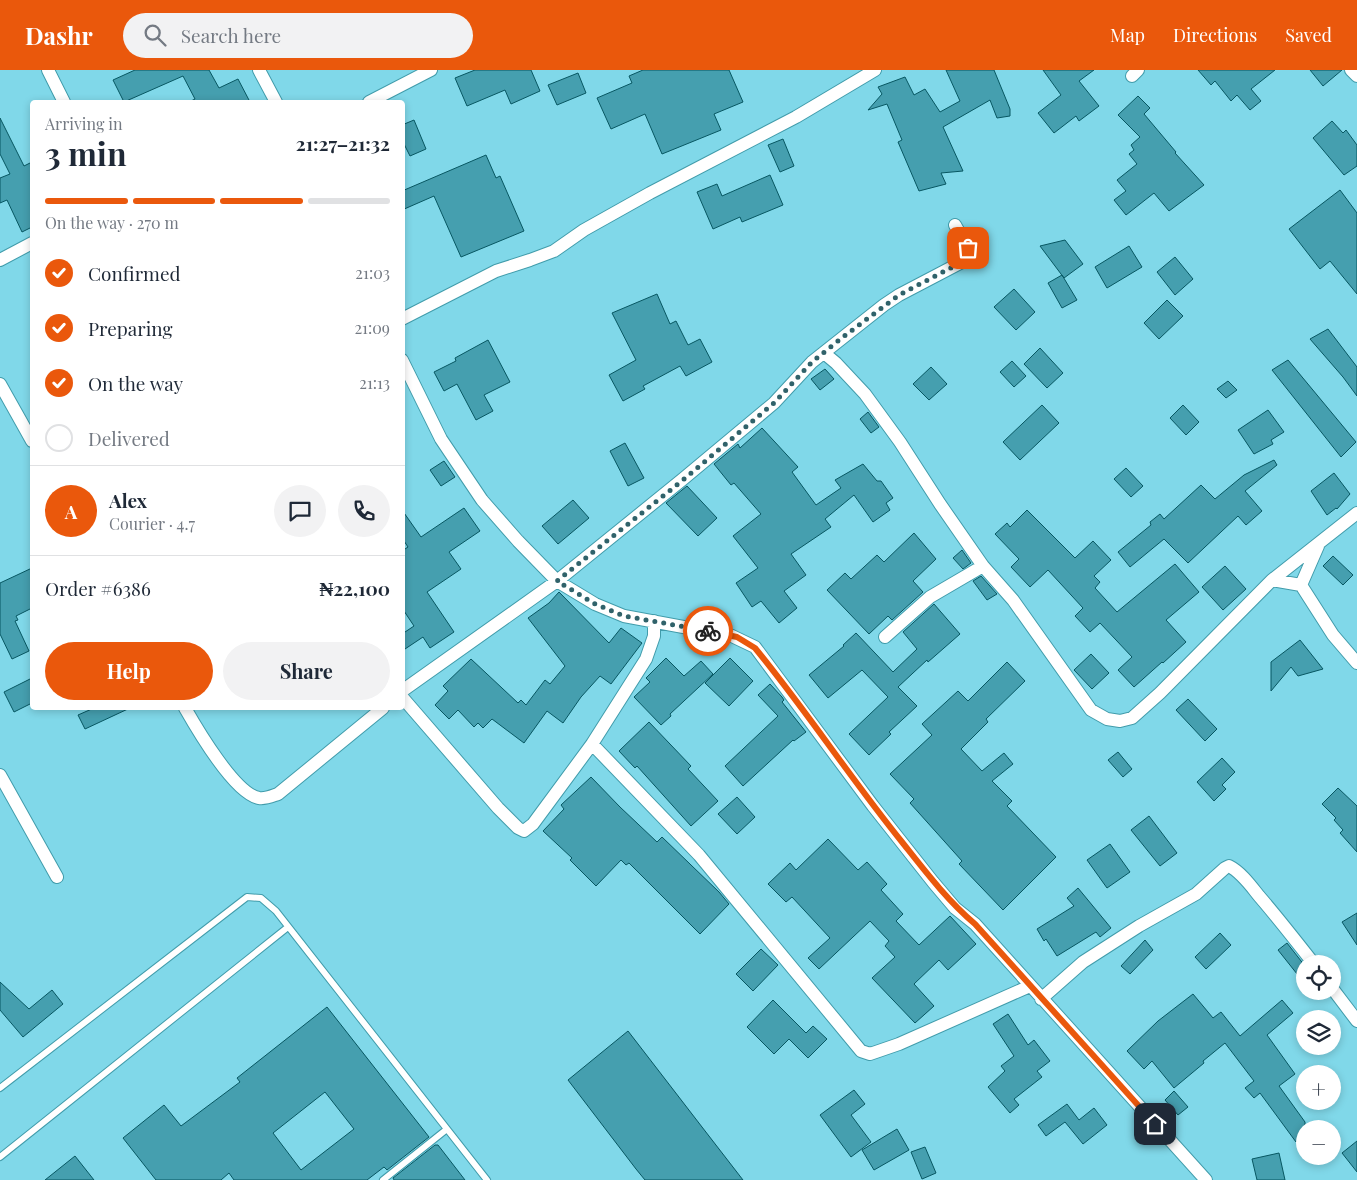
<!DOCTYPE html>
<meta charset="utf-8">
<style>
body{margin:0;font-family:"Playfair Display",serif;background:#f2f2f3;color:#1f2937;height:100vh;display:flex;flex-direction:column;font-size:19px;white-space:nowrap}
*{box-sizing:border-box;margin:0}
p{font-size:16px;color:#747a83}
.icon{flex:none;width:28px;height:28px;fill:none;stroke:currentColor;stroke-width:2;stroke-linecap:round;stroke-linejoin:round}
.map{position:relative;flex:1;overflow:hidden}
.panel{position:absolute;left:30px;top:30px;width:375px;height:610px;display:flex;flex-direction:column;background:#fff;border-radius:5px;box-shadow:0 2px 8px #0003}
.panel>*{flex:none}
.fabs{position:absolute;left:1296px;top:885px;display:grid;gap:10px}
.fabs a{display:grid;place-items:center;width:45px;height:45px;border-radius:50%;background:#fff;box-shadow:0 2px 8px #0003;font-size:25px}
.pin{position:absolute;display:grid;place-items:center;width:42px;height:42px;color:#fff;margin:-21px;border-radius:10px;box-shadow:0 2px 8px #0006}
.courier{position:absolute;display:grid;place-items:center;width:50px;height:50px;margin:-25px;border:4px solid #ea580c;border-radius:50%;background:#fff;color:#222;box-shadow:0 1px 6px #0007}
.overview em{font-style:normal;font-weight:700}
.overview div{display:flex;flex-direction:column-reverse}
.overview{display:flex;align-items:center;justify-content:space-between;height:85px;padding:0 15px}
h1{font-size:32px;font-weight:700;line-height:38px}
.bar{display:grid;grid-template-columns:repeat(4,1fr);gap:8px 5px;align-content:center;height:60px;padding:0 15px}
.bar i{height:6px;border-radius:4px;background:#e0e1e3}
.bar .on{background:#ea580c}
.bar p{grid-column:span 4}
.line{display:flex;align-items:center;gap:12px;padding:0 15px;border-top:1px solid #e0e1e3}
.line div{flex:1}
.round{display:grid;place-items:center;flex:none;width:52px;height:52px;border-radius:26px;background:#f2f2f3}
ol{padding:0 15px;list-style:none}
li{display:flex;align-items:center;gap:15px;height:55px}
li p{margin-inline-start:auto}
li .icon{padding:5px;border-radius:50%;background:#ea580c;color:#fff;stroke-width:4}
li:last-child{color:#747a83}
li i{width:28px;height:28px;border:2px solid #e0e1e3;border-radius:50%}
.action{display:flex;gap:10px;margin-top:auto;padding:10px 15px}
.action a{flex:1;height:58px;border-radius:30px;background:#ea580c;color:#fff;font-size:20px;font-weight:700;line-height:58px;text-align:center}
.action a+a{background:#f2f2f3;color:#1f2937}
header{display:flex;align-items:center;gap:30px;box-sizing:border-box;height:70px;padding:0 25px;background:#ea580c;color:#fff}
header strong{font-size:24px}
nav{display:flex;gap:28px;margin-inline-start:auto;font-size:18px}
.search{width:350px;height:45px;background:#f2f2f3;display:flex;align-items:center;gap:12px;box-sizing:border-box;padding:0 18px;border-radius:28px;color:#747a83;font-size:19px}
.map>svg:first-child{display:block}
.building{fill:#459faf;stroke:#075762;fill-rule:evenodd}
.lines{fill:none;stroke-linecap:round;stroke-linejoin:round}
.lane-casing{stroke:#419cab;stroke-width:8}
.street-casing{stroke:#419cab;stroke-width:14}
.lane{stroke:#fff;stroke-width:6}
.street{stroke:#fff;stroke-width:12}
.done{stroke:#30626a;stroke-width:5;stroke-dasharray:0 9}
.route{stroke:#ea580c;stroke-width:6}
</style>
<header>
<strong>Dashr</strong>
<div class="search"><svg class="icon" aria-label="search" viewBox="0 0 24 24"><circle cx="10" cy="10" r="6"/><path d="M15 15l6 6"/></svg>Search here</div>
<nav><a>Map</a><a>Directions</a><a>Saved</a></nav>
</header>
<div class="map">
<svg width="1357" height="1110" viewBox="0 0 1357 1110">
<rect width="100%" height="100%" fill="#80d8e9"/>
<path class="building" d="M 135,0 L 209,0 L 219,18 L 238,9 L 250,32 L 189,32 L 195,29 L 183,6 L 124,32 L 113,10 Z
M 475,0 L 531,0 L 540,21 L 511,34 L 505,20 L 467,36 L 455,8 Z
M 643,0 L 729,0 L 743,32 L 714,44 L 721,60 L 662,84 L 645,44 L 611,59 L 597,28 L 632,13 L 629,6 Z
M 946,0 L 994,0 L 1010,39 L 1010,46 L 997,48 L 990,30 L 943,57 L 963,101 L 941,103 L 946,114 L 919,121 L 898,72 L 902,70 L 887,34 L 868,40 L 882,24 L 878,17 L 905,7 L 914,25 L 925,19 L 940,42 L 960,31 Z
M 1043,0 L 1094,0 L 1079,11 L 1099,36 L 1079,51 L 1076,46 L 1054,63 L 1038,43 L 1061,25 Z
M 1198,0 L 1275,0 L 1251,19 L 1261,31 L 1250,40 L 1237,25 L 1231,31 L 1215,11 L 1211,15 Z
M 1310,0 L 1342,0 L 1323,16 Z
M 578,3 L 586,23 L 557,35 L 548,15 Z
M 1138,26 L 1150,38 L 1144,44 L 1176,82 L 1175,83 L 1204,115 L 1169,141 L 1154,123 L 1126,145 L 1114,130 L 1126,121 L 1117,110 L 1137,94 L 1129,84 L 1134,80 L 1131,75 L 1140,67 L 1118,45 Z
M 0,48 L 24,96 L 32,92 L 32,157 L 22,162 L 7,130 L 0,133 L 0,108 L 10,104 L 0,84 Z
M 414,50 L 426,79 L 410,86 L 402,70 L 402,55 Z
M 1332,51 L 1343,63 L 1346,60 L 1357,75 L 1357,96 L 1344,105 L 1313,68 Z
M 783,69 L 794,96 L 780,102 L 768,75 Z
M 486,85 L 496,108 L 500,106 L 524,161 L 461,187 L 434,126 L 402,140 L 402,121 Z
M 770,105 L 783,135 L 742,152 L 740,147 L 713,159 L 697,122 L 717,114 L 722,126 Z
M 1340,120 L 1357,143 L 1357,224 L 1330,191 L 1320,199 L 1289,159 Z
M 1065,170 L 1083,194 L 1064,208 L 1040,176 Z
M 1129,176 L 1142,197 L 1107,218 L 1095,197 Z
M 1175,187 L 1193,209 L 1175,225 L 1157,202 Z
M 1062,205 L 1077,230 L 1062,238 L 1048,213 Z
M 1014,219 L 1035,242 L 1016,260 L 994,237 Z
M 657,224 L 670,254 L 676,251 L 688,275 L 700,269 L 712,292 L 686,306 L 680,296 L 643,316 L 645,319 L 623,331 L 609,305 L 636,290 L 612,243 Z
M 1167,230 L 1183,246 L 1159,269 L 1144,253 Z
M 1328,259 L 1357,297 L 1357,326 L 1343,307 L 1310,269 Z
M 488,270 L 510,312 L 484,325 L 493,341 L 476,350 L 457,314 L 444,321 L 434,302 L 456,291 L 455,288 Z
M 1040,278 L 1063,303 L 1047,318 L 1024,294 Z
M 1288,290 L 1356,372 L 1341,387 L 1272,300 Z
M 1012,291 L 1026,306 L 1014,317 L 1000,302 Z
M 931,297 L 947,314 L 929,330 L 913,314 Z
M 825,299 L 834,309 L 820,320 L 811,309 Z
M 1228,311 L 1237,320 L 1226,328 L 1217,319 Z
M 1042,335 L 1059,353 L 1020,390 L 1003,372 Z
M 1183,335 L 1199,352 L 1186,365 L 1170,348 Z
M 1268,340 L 1284,362 L 1271,370 L 1273,374 L 1254,384 L 1238,360 Z
M 868,342 L 879,357 L 871,363 L 860,349 Z
M 762,358 L 798,397 L 792,402 L 816,435 L 841,418 L 835,410 L 863,394 L 877,411 L 881,411 L 893,428 L 886,433 L 890,440 L 873,452 L 854,425 L 825,449 L 831,457 L 791,484 L 806,505 L 784,521 L 797,538 L 779,553 L 761,531 L 752,537 L 736,513 L 758,498 L 733,466 L 761,444 L 734,413 L 731,415 L 714,394 L 738,374 L 740,378 Z
M 625,373 L 644,408 L 628,416 L 610,381 Z
M 1274,390 L 1277,395 L 1245,421 L 1262,441 L 1246,455 L 1238,446 L 1188,493 L 1164,469 L 1130,497 L 1118,482 L 1151,455 L 1150,452 L 1160,444 L 1164,449 L 1201,415 L 1215,429 L 1244,405 Z
M 444,391 L 455,407 L 441,416 L 430,400 Z
M 1126,398 L 1143,416 L 1131,427 L 1114,409 Z
M 1334,403 L 1350,424 L 1337,439 L 1336,438 L 1327,445 L 1311,421 Z
M 687,416 L 717,448 L 698,466 L 666,433 Z
M 573,430 L 589,448 L 558,474 L 542,456 Z
M 464,438 L 480,461 L 449,482 L 461,499 L 427,522 L 454,562 L 430,578 L 423,567 L 402,581 L 402,564 L 414,556 L 402,538 L 402,481 L 408,477 L 402,468 L 402,440 L 421,467 Z
M 1027,440 L 1075,488 L 1093,471 L 1111,490 L 1094,506 L 1100,512 L 1095,518 L 1117,542 L 1175,494 L 1199,522 L 1166,550 L 1186,572 L 1163,593 L 1162,592 L 1134,617 L 1118,600 L 1132,587 L 1100,553 L 1090,562 L 1075,546 L 1083,538 L 1048,500 L 1030,517 L 1011,497 L 1019,489 L 995,464 L 1007,453 L 1010,457 Z
M 914,463 L 936,489 L 913,511 L 923,522 L 892,550 L 888,546 L 869,564 L 827,520 L 845,503 L 851,509 L 877,485 L 884,492 Z
M 962,480 L 971,493 L 963,499 L 953,488 Z
M 1333,486 L 1353,505 L 1343,515 L 1323,496 Z
M 1225,496 L 1246,519 L 1223,540 L 1202,517 Z
M 32,498 L 32,538 L 16,546 L 18,550 L 15,551 L 29,581 L 12,589 L 0,564 L 0,513 Z
M 981,506 L 997,524 L 987,530 L 973,511 Z
M 559,522 L 609,573 L 621,558 L 642,573 L 611,614 L 600,606 L 581,627 L 563,653 L 547,641 L 524,673 L 492,649 L 483,658 L 478,653 L 474,657 L 458,640 L 449,649 L 435,635 L 448,621 L 443,616 L 471,589 L 518,633 L 521,630 L 526,635 L 545,610 L 550,614 L 565,596 L 528,548 L 549,533 Z
M 934,534 L 960,564 L 928,592 L 927,590 L 898,617 L 917,636 L 889,662 L 891,664 L 869,685 L 849,664 L 888,627 L 862,600 L 828,628 L 809,605 L 844,576 L 843,575 L 856,563 L 893,602 L 917,579 L 903,562 Z
M 1300,570 L 1323,599 L 1298,606 L 1291,597 L 1271,621 L 1271,592 Z
M 1091,584 L 1109,603 L 1092,619 L 1074,600 Z
M 666,588 L 684,606 L 701,591 L 713,604 L 670,644 L 671,646 L 661,655 L 634,627 L 650,612 L 646,608 Z
M 730,588 L 753,611 L 729,636 L 705,613 Z
M 1007,592 L 1025,611 L 986,649 L 988,652 L 961,679 L 982,701 L 1004,683 L 1013,694 L 992,711 L 1012,731 L 1007,736 L 1056,787 L 1003,840 L 959,794 L 962,791 L 910,733 L 914,729 L 890,704 L 932,665 L 922,654 L 958,621 L 968,631 Z
M 32,608 L 32,633 L 14,642 L 4,622 Z
M 770,614 L 782,627 L 784,630 L 782,632 L 806,662 L 794,671 L 793,670 L 743,716 L 725,696 L 778,646 L 758,625 Z
M 1188,629 L 1217,659 L 1205,671 L 1176,640 Z
M 94,638 L 130,638 L 85,659 L 78,645 Z
M 649,652 L 691,696 L 688,699 L 718,731 L 691,756 L 637,696 L 635,698 L 619,681 Z
M 1118,682 L 1132,699 L 1123,707 L 1108,690 Z
M 1222,688 L 1235,702 L 1222,715 L 1226,719 L 1214,731 L 1197,712 Z
M 591,707 L 620,737 L 657,772 L 662,767 L 719,822 L 729,834 L 700,864 L 629,793 L 626,795 L 621,790 L 596,816 L 570,790 L 572,788 L 543,761 L 564,739 L 561,735 Z
M 1338,718 L 1357,736 L 1357,782 L 1340,763 L 1343,760 L 1334,750 L 1336,748 L 1322,734 Z
M 737,727 L 755,747 L 737,764 L 718,744 Z
M 1149,746 L 1177,783 L 1160,796 L 1131,760 Z
M 828,769 L 858,800 L 867,792 L 887,814 L 881,820 L 903,844 L 896,851 L 919,875 L 950,846 L 976,874 L 948,900 L 939,890 L 914,914 L 934,936 L 915,953 L 872,908 L 895,887 L 885,876 L 889,871 L 870,851 L 819,899 L 808,888 L 830,868 L 792,827 L 786,832 L 768,814 L 790,793 L 796,800 Z
M 1110,774 L 1130,802 L 1107,818 L 1087,790 Z
M 1078,818 L 1111,858 L 1100,867 L 1096,862 L 1057,886 L 1046,869 L 1044,871 L 1037,859 L 1074,836 L 1067,828 Z
M 1357,843 L 1357,875 L 1342,852 Z
M 1220,863 L 1231,875 L 1206,899 L 1195,887 Z
M 1145,870 L 1153,880 L 1130,904 L 1121,896 Z
M 1287,873 L 1305,896 L 1305,914 L 1278,880 Z
M 761,879 L 778,895 L 753,921 L 736,904 Z
M 0,912 L 29,939 L 52,920 L 63,934 L 23,967 L 0,940 Z
M 1193,924 L 1213,948 L 1221,942 L 1240,966 L 1282,930 L 1293,943 L 1267,965 L 1295,1004 L 1279,1016 L 1305,1052 L 1305,1066 L 1296,1072 L 1260,1023 L 1254,1028 L 1245,1018 L 1254,1011 L 1225,973 L 1203,991 L 1204,993 L 1174,1018 L 1152,991 L 1144,999 L 1127,981 L 1158,951 Z
M 773,930 L 806,963 L 813,956 L 827,969 L 808,988 L 789,969 L 774,984 L 747,957 Z
M 327,937 L 429,1067 L 387,1100 L 384,1097 L 367,1110 L 234,1110 L 229,1103 L 221,1110 L 156,1110 L 123,1068 L 164,1035 L 181,1056 L 240,1012 L 237,1008 ZM 325,1022 L 354,1059 L 301,1100 L 273,1063 Z
M 1008,944 L 1028,975 L 1034,970 L 1050,991 L 1037,1001 L 1042,1007 L 1014,1029 L 1019,1035 L 1010,1043 L 988,1017 L 1005,1001 L 1001,996 L 1014,986 L 993,954 Z
M 628,961 L 702,1057 L 743,1110 L 645,1110 L 636,1099 L 568,1010 Z
M 854,1020 L 865,1034 L 851,1045 L 871,1072 L 851,1087 L 820,1045 Z
M 1174,1021 L 1188,1037 L 1178,1045 L 1165,1030 Z
M 1067,1034 L 1079,1050 L 1094,1038 L 1107,1055 L 1083,1074 L 1065,1052 L 1046,1066 L 1038,1055 Z
M 897,1059 L 909,1080 L 874,1100 L 862,1080 Z
M 1357,1071 L 1357,1102 L 1342,1083 Z
M 435,1075 L 438,1075 L 465,1110 L 394,1110 L 393,1108 Z
M 925,1077 L 936,1103 L 922,1109 L 911,1082 Z
M 1279,1083 L 1285,1110 L 1257,1110 L 1252,1089 Z
M 75,1086 L 94,1110 L 45,1110 Z"/>
<g class="lines">
<g class="lane-casing">
<path id="lane" d="M 0,1018 L 247,827 L 261,828 L 276,841 L 487,1110
M 0,1087 L 288,857
M 383,1110 L 447,1059"/>
</g>
<g class="street-casing">
<path id="street" d="M 48,0 L 64,32
M 259,0 L 276,32
M 1351,0 L 1357,6
M 1132,6 L 1138,0
M 369,32 L 431,0
M 0,190 L 32,173
M 402,249 L 496,201 L 530,190 L 554,181 L 584,160 L 650,123 L 796,47 L 875,0
M 824,283 L 836,293 L 865,324 L 900,372 L 940,434 L 983,496 L 1013,530 L 1091,640 L 1107,649 L 1120,651 L 1132,648 L 1160,623 L 1272,510 L 1357,443
M 402,290 L 441,369 L 482,430 L 518,471 L 557,511 L 595,534 L 624,546 L 732,566 L 755,577 L 873,736 L 933,812 L 955,838 L 975,854 L 1206,1110
M 0,314 L 32,371
M 1272,510 L 1301,515 L 1333,565 L 1357,593
M 1301,515 L 1318,476
M 885,567 L 930,527 L 983,496
M 402,621 L 557,511 L 683,409 L 774,333 L 812,292 L 884,235 L 899,225 L 962,192 L 968,184 L 968,178 L 955,155
M 402,627 L 498,738 L 518,758 L 524,761 L 533,754 L 592,674 L 646,589 L 654,566 L 654,551
M 185,638 C 197,659 235,724 259,728 C 266,729 272,726 278,724 L 383,638
M 592,674 L 699,785 L 861,981 L 870,984 L 899,974 L 1030,916
M 0,705 L 57,807
M 1332,918 L 1357,951
M 1041,929 L 1083,892 L 1139,856 L 1196,824 L 1225,798 L 1229,796 C 1241,802 1251,816 1259,826 C 1278,848 1296,871 1314,894"/>
</g>
<use href="#lane" class="lane"/>
<use href="#street" class="street"/>
</g>
<g class="lines">
<path class="done" d="M 708,561 L 624,546 L 595,534 L 557,511 L 683,410 L 774,333 L 812,292 L 843,267 L 899,225 L 962,192 L 968,184 L 968,178"/>
<path class="route" d="M 708,561 L 737,567 L 755,578 C 806,640 851,709 902,772 C 925,801 947,830 975,854 L 1155,1054"/>
</g>
</svg>
<div class="fabs">
<a><svg class="icon" aria-label="locate" viewBox="0 0 24 24"><circle cx="12" cy="12" r="6"/><path d="M12 2v4M12 18v4M2 12h4M18 12h4"/></svg></a>
<a><svg class="icon" aria-label="layers" viewBox="0 0 24 24"><path d="M12 4l9 5-9 5-9-5zM3 14l9 5 9-5"/></svg></a>
<a>+</a>
<a>−</a>
</div>
<div class="pin" style="left:968px;top:178px;background:#ea580c"><svg class="icon" aria-label="bag" viewBox="0 0 24 24"><path d="M5 8h14l-1 12H6zM9 8a3 3 0 0 1 6 0"/></svg></div>
<div class="pin" style="left:1155px;top:1054px;background:#1f2937"><svg class="icon" aria-label="home" viewBox="0 0 24 24"><path d="M3 11l9-7 9 7M6 9v11h12V9"/></svg></div>
<div class="courier" style="left:708px;top:561px"><svg class="icon" aria-label="bike" viewBox="0 0 24 24"><circle cx="6" cy="16" r="4"/><circle cx="18" cy="16" r="4"/><path d="M6 16l4-8h5l3 8M10 8l3 8H6M13 5h3"/></svg></div>
<section class="panel">
<div class="overview"><div><h1>3 min</h1><p>Arriving in</p></div><em>21:27–21:32</em></div>
<div class="bar"><i class="on"></i><i class="on"></i><i class="on"></i><i></i><p>On the way · 270 m</p></div>
<ol>
<li><svg class="icon" aria-label="check" viewBox="0 0 24 24"><path d="M5 12l5 5 9-10"/></svg>Confirmed<p>21:03</p></li>
<li><svg class="icon" aria-label="check" viewBox="0 0 24 24"><path d="M5 12l5 5 9-10"/></svg>Preparing<p>21:09</p></li>
<li><svg class="icon" aria-label="check" viewBox="0 0 24 24"><path d="M5 12l5 5 9-10"/></svg>On the way<p>21:13</p></li>
<li><i></i>Delivered</li>
</ol>
<div class="line" style="height:90px"><b class="round" style="background:#ea580c;color:#fff">A</b><div><b>Alex</b><p>Courier · 4.7</p></div><a class="round"><svg class="icon" aria-label="chat" viewBox="0 0 24 24"><path d="M4 5h16v11H9l-5 4z"/></svg></a><a class="round"><svg class="icon" aria-label="phone" viewBox="0 0 24 24"><path d="M5 4h4l2 5-3 2q2 4 5 5l2-3 5 2v4C11 20 4 13 5 4z"/></svg></a></div>
<div class="line" style="height:65px"><div>Order #6386</div><b>₦22,100</b></div>
<div class="action"><a>Help</a><a>Share</a></div>
</section>
</div>
